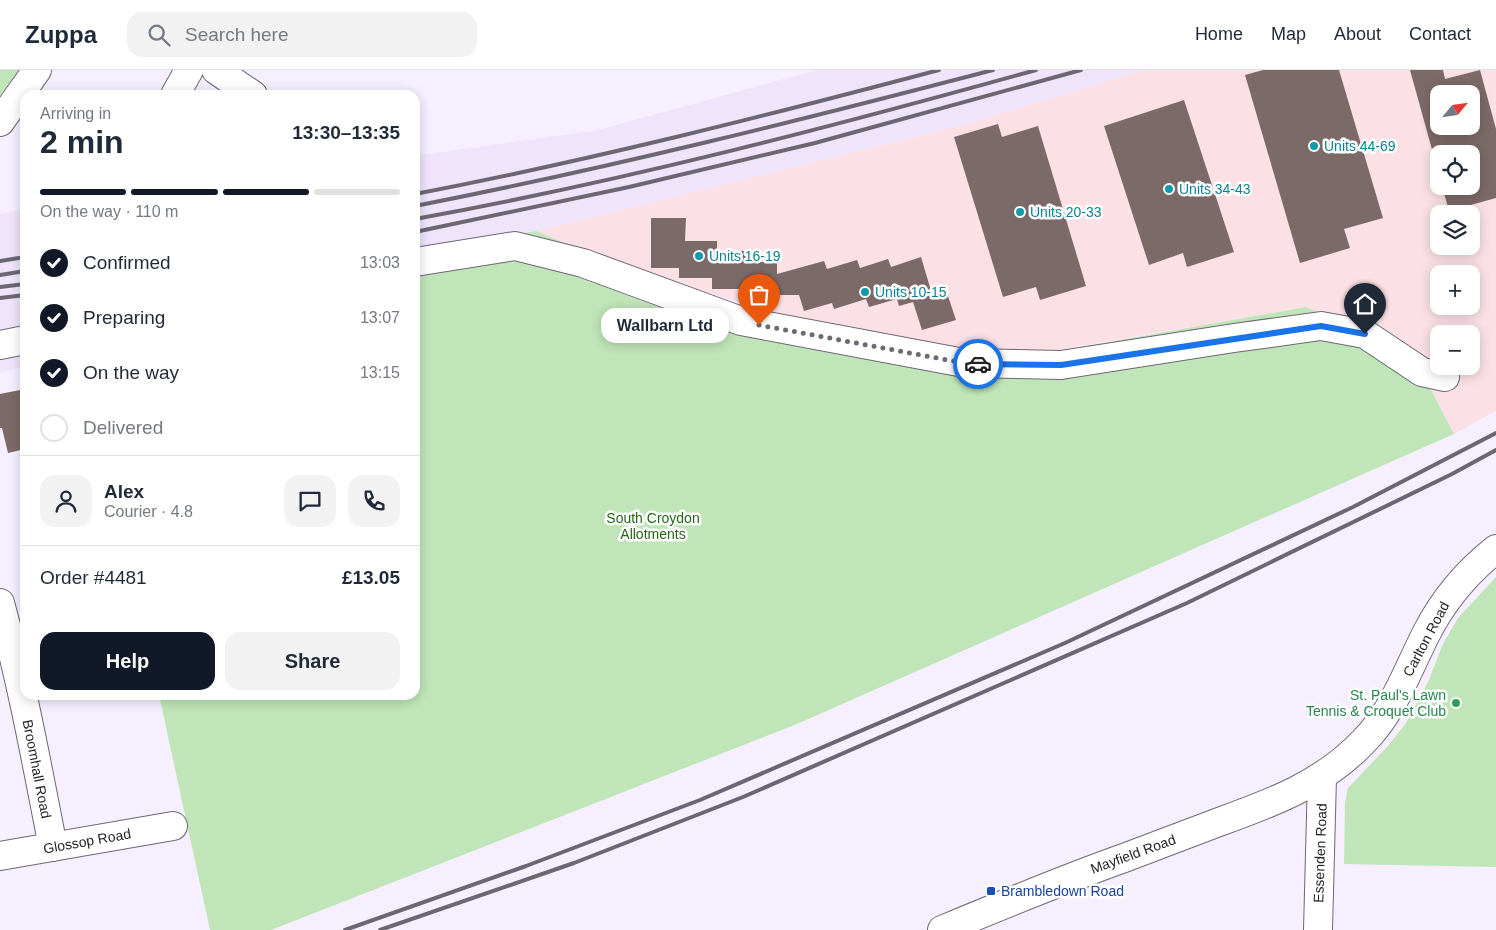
<!DOCTYPE html>
<meta charset="utf-8">
<style>
body{margin:0;font-family:Helvetica,sans-serif;background:#f2f2f3;color:#1f2937;height:100vh;display:flex;flex-direction:column;font-size:19px;white-space:nowrap}
*{box-sizing:border-box;margin:0}
p{font-size:16px;color:#747a83}
.icon{flex:none;width:28px;height:28px;fill:none;stroke:currentColor;stroke-width:2;stroke-linecap:round;stroke-linejoin:round}
.map{position:relative;flex:1;overflow:hidden}
.drawer{position:absolute;left:20px;top:20px;width:400px;height:610px;display:flex;flex-direction:column;background:#fff;border-radius:15px;box-shadow:0 2px 12px #0003}
.drawer>*{flex:none}
.needle{width:32px;rotate:61deg}
.controls{position:absolute;left:1430px;top:15px;display:grid;gap:10px}
.controls a{display:grid;place-items:center;width:50px;height:50px;border-radius:10px;background:#fff;box-shadow:0 2px 12px #0003;font-size:25px}
.pin{position:absolute;display:grid;place-items:center;width:42px;height:42px;color:#fff;margin:-51px -21px;border-radius:50% 50% 50% 0;rotate:-45deg;box-shadow:0 0 5px #0007}
.pin .icon{rotate:45deg}
.courier{position:absolute;display:grid;place-items:center;width:50px;height:50px;margin:-25px;border:4px solid #1a73e8;border-radius:50%;background:#fff;color:#222;box-shadow:0 1px 6px #0007}
.bubble{position:absolute;height:35px;border-radius:15px;background:#fff;box-shadow:0 2px 12px #0003;font-size:16px;font-weight:600;line-height:35px;text-align:center}
.headline em{font-style:normal;font-weight:600}
.headline div{display:flex;flex-direction:column-reverse}
.headline{display:flex;align-items:center;justify-content:space-between;height:85px;padding:0 20px}
h1{font-size:32px;font-weight:600;line-height:38px}
.bar{display:grid;grid-template-columns:repeat(4,1fr);gap:8px 5px;align-content:center;height:60px;padding:0 20px}
.bar i{height:6px;border-radius:4px;background:#e0e1e3}
.bar .current{background:#111827}
.bar p{grid-column:span 4}
.line{display:flex;align-items:center;gap:12px;padding:0 20px;border-top:1px solid #e0e1e3}
.line div{flex:1}
.round{display:grid;place-items:center;flex:none;width:52px;height:52px;border-radius:15px;background:#f2f2f3}
ol{padding:0 20px;list-style:none}
li{display:flex;align-items:center;gap:15px;height:55px}
li p{margin-inline-start:auto}
li .icon{padding:5px;border-radius:50%;background:#111827;color:#fff;stroke-width:4}
li:last-child{color:#747a83}
li i{width:28px;height:28px;border:2px solid #e0e1e3;border-radius:50%}
.cta{display:flex;gap:10px;margin-top:auto;padding:10px 20px}
.cta a{flex:1;height:58px;border-radius:15px;background:#111827;color:#fff;font-size:20px;font-weight:600;line-height:58px;text-align:center}
.cta a+a{background:#f2f2f3;color:#1f2937}
header{display:flex;align-items:center;gap:30px;box-sizing:border-box;height:70px;padding:0 25px;background:#fff;border-bottom:1px solid #e0e1e3}
header strong{font-size:24px}
nav{display:flex;gap:28px;margin-inline-start:auto;font-size:18px}
.search{width:350px;height:45px;background:#f2f2f3;display:flex;align-items:center;gap:12px;box-sizing:border-box;padding:0 18px;border-radius:15px;color:#747a83;font-size:19px}
.map>svg:first-child{display:block}
.commercial{fill:#fbe1e6;fill-rule:evenodd}
.built{fill:#efe4fb}
.green{fill:#c0e5b8}
.building{fill:#7c6a68;fill-rule:evenodd}
.lines{fill:none;stroke-linecap:round;stroke-linejoin:round}
.minor-casing{stroke:#6d6775;stroke-width:30}
.major-casing{stroke:#6d6775;stroke-width:30}
.minor{stroke:#fff;stroke-width:28}
.major{stroke:#fff;stroke-width:28}
.rail{stroke:#6b6770;stroke-width:4}
.done{stroke:#6e6a73;stroke-width:5;stroke-dasharray:0 9}
.route{stroke:#1a73e8;stroke-width:6}
.culture-dot{fill:#0f9aa8;stroke:#fff;stroke-width:2}
.leisure-dot{fill:#2e9e5b;stroke:#fff;stroke-width:2}
.transit-dot{fill:#1a4fb4;stroke:#fff;stroke-width:2}
.labels{text-anchor:middle;dominant-baseline:central;stroke-width:5;stroke-linejoin:round;paint-order:stroke}
.culture-label{font-size:14px;fill:#0d838f;stroke:#fff;text-anchor:start}
.park-label{font-size:14px;fill:#276615;stroke:#fff}
.street-label{font-size:14px;fill:#252228;stroke:#fff}
.leisure-label{font-size:14px;fill:#27864d;stroke:#fff;text-anchor:end}
.transit-label{font-size:14px;fill:#164399;stroke:#fff;text-anchor:start}
</style>
<header>
<strong>Zuppa</strong>
<div class="search"><svg class="icon" aria-label="search" viewBox="0 0 24 24"><circle cx="10" cy="10" r="6"/><path d="M15 15l6 6"/></svg>Search here</div>
<nav><a>Home</a><a>Map</a><a>About</a><a>Contact</a></nav>
</header>
<div class="map">
<svg width="1496" height="860" viewBox="0 0 1496 860">
<rect width="100%" height="100%" fill="#f6efff"/>
<path class="commercial" d="M 1144,0 L 1496,0 L 1496,341 L 1454,364 L 1411,281 L 1306,237 L 1017,287 L 789,247 L 617,195 L 536,161 L 959,56 ZM 1439,24 L 1471,24 L 1471,56 L 1439,56 ZM 1439,84 L 1471,84 L 1471,116 L 1439,116 ZM 1439,144 L 1471,144 L 1471,176 L 1439,176 ZM 1439,204 L 1471,204 L 1471,236 L 1439,236 ZM 1439,264 L 1471,264 L 1471,296 L 1439,296 Z"/>
<path class="built" d="M 817,0 L 1144,0 L 959,56 L 536,161 L 415,184 L 415,86 L 598,60 Z
M 25,139 L 25,297 L 0,302 L 0,144 Z"/>
<path class="green" d="M 0,0 L 19,0 L 0,26 Z
M 536,161 L 617,195 L 790,251 L 1018,288 L 1306,237 L 1411,281 L 1454,364 L 797,654 L 271,860 L 210,860 L 159,625 L 415,625 L 415,184 Z
M 1496,507 L 1496,797 L 1344,794 L 1345,732 L 1348,718 L 1387,677 L 1406,653 L 1428,612 L 1443,574 L 1458,548 Z"/>
<path class="building" d="M 1263,0 L 1339,0 L 1383,148 L 1344,159 L 1350,178 L 1300,193 L 1245,5 Z
M 1410,0 L 1443,0 L 1445,9 L 1480,0 L 1496,59 L 1496,128 L 1449,141 L 1442,116 L 1471,116 L 1471,84 L 1439,84 L 1439,105 ZM 1439,24 L 1471,24 L 1471,56 L 1439,56 Z
M 1184,30 L 1234,182 L 1187,197 L 1183,183 L 1149,195 L 1104,56 Z
M 998,54 L 1002,67 L 1038,56 L 1086,216 L 1040,230 L 1036,217 L 1003,227 L 954,67 Z
M 651,148 L 686,148 L 685,171 L 717,171 L 717,181 L 746,181 L 746,192 L 777,192 L 777,204 L 824,191 L 827,199 L 857,190 L 860,198 L 888,189 L 891,197 L 921,187 L 932,224 L 946,220 L 956,250 L 922,260 L 913,232 L 899,236 L 897,229 L 869,237 L 866,229 L 834,239 L 832,233 L 804,241 L 799,225 L 741,225 L 742,219 L 712,219 L 712,208 L 679,208 L 679,198 L 651,198 Z
M 25,319 L 25,379 L 8,383 L 2,358 L 0,358 L 0,324 Z"/>
<g class="lines">
<g class="minor-casing">
<path id="minor" d="M 216,0 L 253,25
M 175,25 L 189,0
M 415,192 L 515,176 L 583,193 L 741,251 L 964,293 L 1061,295 L 1234,268 L 1321,256 L 1365,264 L 1422,302 L 1445,307
M 0,275 L 25,270
M 0,533 C 22,613 37,695 53,777
M 0,786 L 173,756
M 942,860 C 1002,835 1062,810 1124,788 C 1156,776 1188,764 1219,752 C 1272,733 1323,714 1363,672 C 1394,641 1407,601 1427,562 C 1444,529 1467,502 1496,479
M 1318,860 L 1322,707"/>
</g>
<g class="major-casing">
<path id="major" d="M 0,52 L 37,0"/>
</g>
<use href="#minor" class="minor"/>
<use href="#major" class="major"/>
<path class="rail" d="M 415,124 C 592,90 765,46 939,0
M 415,136 C 610,98 801,50 993,0
M 415,149 C 625,111 831,57 1036,0
M 415,162 L 629,117 L 815,73 L 1081,0
M 0,191 L 25,187
M 0,205 L 25,201
M 0,217 L 25,214
M 0,228 L 25,225
M 345,860 L 526,796 L 700,730 L 1065,573 L 1353,437 L 1496,363
M 380,860 L 574,793 L 743,727 L 1187,533 L 1452,404 L 1496,380"/>
</g>
<g class="lines">
<path class="done" d="M 759,255 L 964,293 L 978,294"/>
<path class="route" d="M 978,294 L 1061,295 L 1321,256 L 1365,264"/>
</g>
<g class="culture-dot">
<circle cx="1314" cy="76" r="5"/>
<circle cx="1169" cy="119" r="5"/>
<circle cx="1020" cy="142" r="5"/>
<circle cx="699" cy="186" r="5"/>
<circle cx="865" cy="222" r="5"/>
</g>
<circle class="leisure-dot" cx="1456" cy="633" r="5"/>
<rect class="transit-dot" x="986" y="816" width="10" height="10" rx="2.5"/>
<g class="labels">
<g class="culture-label">
<text x="1324" y="76">Units 44-69</text>
<text x="1179" y="119">Units 34-43</text>
<text x="1030" y="142">Units 20-33</text>
<text x="709" y="186">Units 16-19</text>
<text x="875" y="222">Units 10-15</text>
</g>
<g class="park-label">
<text x="653" y="448">South Croydon<tspan x="653" dy="16">Allotments</tspan></text>
</g>
<g class="street-label">
<text transform="translate(1426 569) rotate(-62)">Carlton Road</text>
<text transform="translate(37 699) rotate(79)">Broomhall Road</text>
<text transform="translate(87 771) rotate(-10)">Glossop Road</text>
<text transform="translate(1320 783) rotate(-88)">Essenden Road</text>
<text transform="translate(1133 784) rotate(-20)">Mayfield Road</text>
</g>
<g class="leisure-label">
<text x="1446" y="625">St. Paul's Lawn<tspan x="1446" dy="16">Tennis &amp; Croquet Club</tspan></text>
</g>
<g class="transit-label">
<text x="1001" y="821">Brambledown Road</text>
</g>
</g>
</svg>
<div class="controls">
<a><svg class="needle" viewBox="-14 -14 28 28"><path d="M0-13l5 13h-10z" fill="#e53935"/><path d="M0 13l5-13h-10z" fill="#747a83"/></svg></a>
<a><svg class="icon" aria-label="locate" viewBox="0 0 24 24"><circle cx="12" cy="12" r="6"/><path d="M12 2v4M12 18v4M2 12h4M18 12h4"/></svg></a>
<a><svg class="icon" aria-label="layers" viewBox="0 0 24 24"><path d="M12 4l9 5-9 5-9-5zM3 14l9 5 9-5"/></svg></a>
<a>+</a>
<a>−</a>
</div>
<div class="pin" style="left:759px;top:255px;background:#ea580c"><svg class="icon" aria-label="bag" viewBox="0 0 24 24"><path d="M5 8h14l-1 12H6zM9 8a3 3 0 0 1 6 0"/></svg></div>
<div class="pin" style="left:1365px;top:264px;background:#1f2937"><svg class="icon" aria-label="home" viewBox="0 0 24 24"><path d="M3 11l9-7 9 7M6 9v11h12V9"/></svg></div>
<div class="courier" style="left:978px;top:294px"><svg class="icon" aria-label="car" viewBox="0 0 24 24"><path d="M5 17H2v-5l4-1 3-4h7l3 4 3 1v5h-3M9 17h6M6 11h13"/><circle cx="7" cy="17" r="2"/><circle cx="17" cy="17" r="2"/></svg></div>
<div class="bubble" style="left:601px;top:238px;width:128px">Wallbarn Ltd</div>
<section class="drawer">
<div class="headline"><div><h1>2 min</h1><p>Arriving in</p></div><em>13:30–13:35</em></div>
<div class="bar"><i class="current"></i><i class="current"></i><i class="current"></i><i></i><p>On the way · 110 m</p></div>
<ol>
<li><svg class="icon" aria-label="check" viewBox="0 0 24 24"><path d="M5 12l5 5 9-10"/></svg>Confirmed<p>13:03</p></li>
<li><svg class="icon" aria-label="check" viewBox="0 0 24 24"><path d="M5 12l5 5 9-10"/></svg>Preparing<p>13:07</p></li>
<li><svg class="icon" aria-label="check" viewBox="0 0 24 24"><path d="M5 12l5 5 9-10"/></svg>On the way<p>13:15</p></li>
<li><i></i>Delivered</li>
</ol>
<div class="line" style="height:90px"><a class="round"><svg class="icon" aria-label="person" viewBox="0 0 24 24"><circle cx="12" cy="8" r="4"/><path d="M4 21q1-7 8-7t8 7"/></svg></a><div><b>Alex</b><p>Courier · 4.8</p></div><a class="round"><svg class="icon" aria-label="chat" viewBox="0 0 24 24"><path d="M4 5h16v11H9l-5 4z"/></svg></a><a class="round"><svg class="icon" aria-label="phone" viewBox="0 0 24 24"><path d="M5 4h4l2 5-3 2q2 4 5 5l2-3 5 2v4C11 20 4 13 5 4z"/></svg></a></div>
<div class="line" style="height:65px"><div>Order #4481</div><b>£13.05</b></div>
<div class="cta"><a>Help</a><a>Share</a></div>
</section>
</div>
